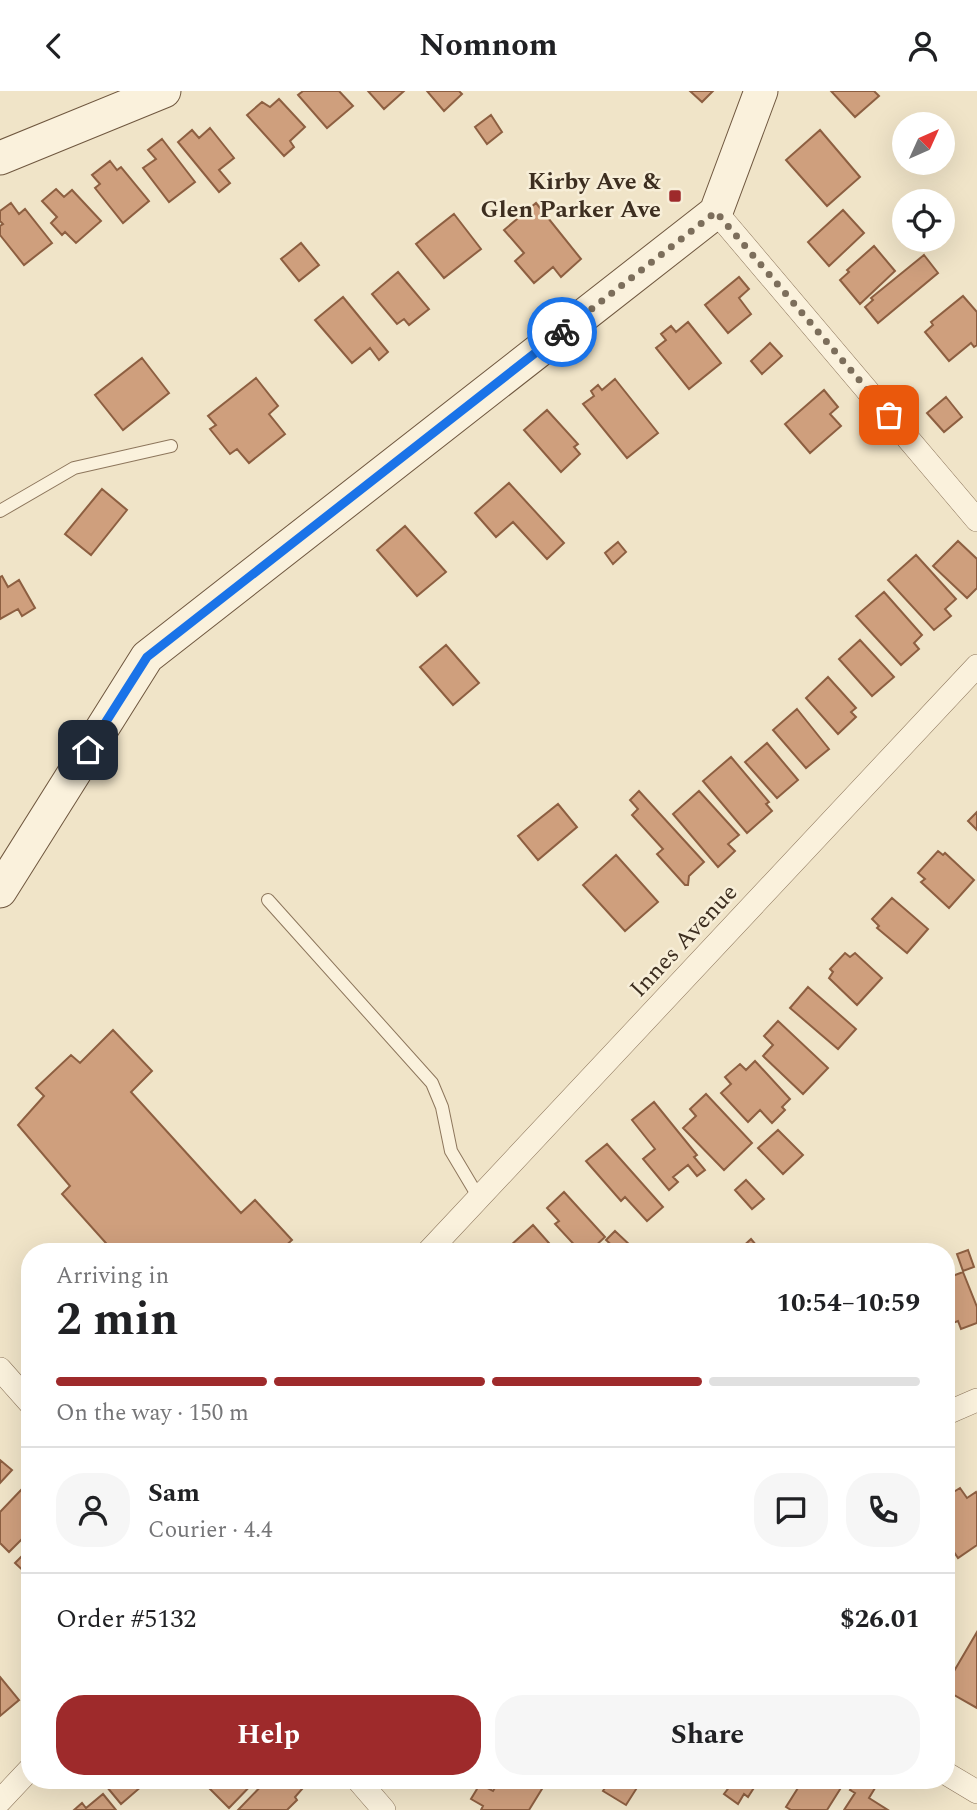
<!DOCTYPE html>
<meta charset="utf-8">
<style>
body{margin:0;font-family:Spectral,serif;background:#f6f6f6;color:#202124;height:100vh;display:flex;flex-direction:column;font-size:26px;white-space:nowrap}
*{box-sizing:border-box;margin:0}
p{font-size:23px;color:#757577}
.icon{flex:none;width:38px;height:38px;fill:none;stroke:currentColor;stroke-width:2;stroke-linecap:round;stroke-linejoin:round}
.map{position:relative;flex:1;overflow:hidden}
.drawer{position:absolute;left:21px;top:1152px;width:934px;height:546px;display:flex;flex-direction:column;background:#fff;border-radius:28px;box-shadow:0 7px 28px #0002}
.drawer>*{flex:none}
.needle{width:46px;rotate:45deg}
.controls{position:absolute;left:892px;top:21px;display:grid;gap:14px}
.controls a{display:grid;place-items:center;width:63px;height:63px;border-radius:50%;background:#fff;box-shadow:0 7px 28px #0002;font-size:35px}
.pin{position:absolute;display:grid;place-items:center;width:60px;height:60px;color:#fff;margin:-30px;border-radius:14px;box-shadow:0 4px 10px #0006}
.courier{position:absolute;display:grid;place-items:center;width:70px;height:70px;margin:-35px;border:5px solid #1a73e8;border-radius:50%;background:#fff;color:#222;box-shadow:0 2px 9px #0007}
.overview em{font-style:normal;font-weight:700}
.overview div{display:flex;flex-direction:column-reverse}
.overview{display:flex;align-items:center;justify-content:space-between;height:119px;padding:0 35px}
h1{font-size:46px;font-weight:700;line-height:52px}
.bar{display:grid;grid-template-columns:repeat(4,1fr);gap:10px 7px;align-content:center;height:84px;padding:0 35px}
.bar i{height:9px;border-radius:5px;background:#e0e0e0}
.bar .current{background:#9e2a2b}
.bar p{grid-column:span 4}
.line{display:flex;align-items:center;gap:18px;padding:0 35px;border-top:2px solid #e0e0e0}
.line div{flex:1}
.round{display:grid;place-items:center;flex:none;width:74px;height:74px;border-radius:28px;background:#f6f6f6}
.action{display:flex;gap:14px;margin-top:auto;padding:14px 35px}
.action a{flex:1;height:80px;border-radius:28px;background:#9e2a2b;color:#fff;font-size:28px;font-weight:700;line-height:80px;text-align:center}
.action a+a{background:#f6f6f6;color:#202124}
header{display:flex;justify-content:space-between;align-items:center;height:91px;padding:0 35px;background:#fff;font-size:32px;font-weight:700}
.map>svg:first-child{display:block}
.building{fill:#cf9f7d;stroke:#8d5f41;stroke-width:2}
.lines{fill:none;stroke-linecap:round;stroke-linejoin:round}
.lane-casing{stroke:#8d765c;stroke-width:14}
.street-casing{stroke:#8d765c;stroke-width:24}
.secondary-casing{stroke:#6f573f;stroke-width:35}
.lane{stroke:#faf1dc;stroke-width:12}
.street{stroke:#faf1dc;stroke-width:23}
.secondary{stroke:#faf1dc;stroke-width:33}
.done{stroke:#7c6e5b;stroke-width:7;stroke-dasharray:0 12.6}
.route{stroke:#1a73e8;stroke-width:9}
.poi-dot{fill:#9e2a2b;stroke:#f7eed8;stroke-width:2.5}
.labels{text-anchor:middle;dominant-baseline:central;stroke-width:5;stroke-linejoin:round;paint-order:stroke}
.poi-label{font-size:24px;font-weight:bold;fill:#3d2e20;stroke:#f7eed8;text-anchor:end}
.street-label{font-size:24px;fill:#3d2e20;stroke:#f7eed8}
</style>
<header><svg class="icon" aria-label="back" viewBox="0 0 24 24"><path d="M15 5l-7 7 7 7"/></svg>Nomnom<svg class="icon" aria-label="person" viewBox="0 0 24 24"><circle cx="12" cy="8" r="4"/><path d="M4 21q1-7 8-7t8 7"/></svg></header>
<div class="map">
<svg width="977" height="1719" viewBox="0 0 977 1719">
<rect width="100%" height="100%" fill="#f0e4c8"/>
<path class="building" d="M 303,0 L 339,0 L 353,15 L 327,37 L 298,4 Z
M 368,0 L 404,0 L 384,18 Z
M 427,0 L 459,0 L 462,3 L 444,20 Z
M 690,0 L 713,0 L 702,11 Z
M 831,0 L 874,0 L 879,5 L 855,26 Z
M 279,8 L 305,36 L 290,50 L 294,56 L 284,65 L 247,24 L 262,11 L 270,16 Z
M 491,24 L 502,41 L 487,53 L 475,36 Z
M 210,37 L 234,67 L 219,79 L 230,92 L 219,101 L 178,51 L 192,39 L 199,47 Z
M 820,39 L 860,86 L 827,115 L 786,69 Z
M 162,48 L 195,91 L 169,111 L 143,77 L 156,68 L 148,59 Z
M 110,70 L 117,79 L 121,76 L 149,110 L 123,132 L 95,97 L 100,93 L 92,84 Z
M 56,98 L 64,106 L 72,99 L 101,130 L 76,152 L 65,141 L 62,144 L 51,132 L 57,126 L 42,110 Z
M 11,112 L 19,123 L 25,118 L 52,152 L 24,174 L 0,144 L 0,135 L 3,133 L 0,130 L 0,120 Z
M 536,112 L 581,168 L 561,186 L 553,176 L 534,192 L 515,170 L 524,162 L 504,139 Z
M 843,119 L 864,142 L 829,175 L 808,151 Z
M 454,123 L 481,158 L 444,187 L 416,153 Z
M 301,152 L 319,174 L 299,190 L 281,168 Z
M 874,155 L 895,180 L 860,213 L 840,189 L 849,181 L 847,179 Z
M 924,164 L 938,182 L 878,232 L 865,216 L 873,209 L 871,207 Z
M 398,181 L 429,218 L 409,234 L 404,228 L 397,233 L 372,203 Z
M 739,186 L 749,198 L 739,207 L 751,223 L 728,242 L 705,214 Z
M 963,205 L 977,221 L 977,254 L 974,256 L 971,252 L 949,270 L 925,241 L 933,234 L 931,231 Z
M 343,206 L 388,261 L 379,269 L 370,257 L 352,272 L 315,229 Z
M 688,231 L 721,272 L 689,298 L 656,257 L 666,249 L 661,243 L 671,235 L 676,241 Z
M 770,252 L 782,265 L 762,283 L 751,270 Z
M 142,267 L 169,302 L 123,339 L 95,304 Z
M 256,287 L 278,315 L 269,323 L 285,343 L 249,372 L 237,358 L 230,363 L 210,338 L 216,334 L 208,325 Z
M 615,288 L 658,342 L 627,367 L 583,313 L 594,305 L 591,300 L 598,294 L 602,299 Z
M 824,299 L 838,316 L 830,323 L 841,335 L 810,362 L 785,333 Z
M 946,306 L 962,326 L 944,341 L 927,322 Z
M 547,319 L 578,353 L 574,356 L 580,363 L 561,381 L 524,339 Z
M 509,392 L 564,452 L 547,468 L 513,431 L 496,446 L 475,422 Z
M 102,398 L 127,419 L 91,464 L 65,443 Z
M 405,435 L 446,481 L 417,505 L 377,459 Z
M 958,450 L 977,468 L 977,497 L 967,507 L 933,475 Z
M 618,451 L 626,461 L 613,473 L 605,462 Z
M 916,464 L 956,508 L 945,518 L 951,525 L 934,539 L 888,489 Z
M 2,485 L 8,496 L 19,489 L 35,517 L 22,525 L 18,518 L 0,528 L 0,486 Z
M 884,501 L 922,544 L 914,552 L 919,558 L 901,574 L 856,525 Z
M 860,549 L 894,586 L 872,605 L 839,568 Z
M 446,554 L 479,592 L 453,614 L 420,576 Z
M 828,586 L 856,617 L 851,621 L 856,626 L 838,643 L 806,607 Z
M 797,618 L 829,658 L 806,677 L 773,639 Z
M 767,652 L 798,689 L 777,707 L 745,671 Z
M 731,666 L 769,711 L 766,713 L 772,720 L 747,742 L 703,690 Z
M 639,700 L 704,771 L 689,785 L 688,794 L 685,794 L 657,763 L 663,758 L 632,724 L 638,718 L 630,709 Z
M 699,700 L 739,744 L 728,753 L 735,760 L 718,776 L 673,723 Z
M 558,713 L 577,736 L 538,769 L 518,745 Z
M 977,721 L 977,739 L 968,730 Z
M 938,760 L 943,764 L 945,762 L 974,789 L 949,817 L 921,791 L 925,788 L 918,782 Z
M 616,764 L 658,811 L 625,840 L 583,794 Z
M 892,807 L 928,838 L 907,862 L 877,837 L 879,835 L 872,828 Z
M 845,862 L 850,866 L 855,862 L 882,887 L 857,914 L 829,887 L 833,881 L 830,878 Z
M 808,896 L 856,938 L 838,958 L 790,917 Z
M 778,930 L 828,977 L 803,1003 L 763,965 L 773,954 L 764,945 Z
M 113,939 L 152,980 L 131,1001 L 241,1122 L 255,1109 L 292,1149 L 280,1160 L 113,1160 L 62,1103 L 70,1095 L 18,1034 L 44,1005 L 36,997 L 71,964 L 80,972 Z
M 755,970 L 790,1008 L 782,1016 L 785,1019 L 772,1032 L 760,1019 L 748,1031 L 721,1002 L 731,993 L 725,986 L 740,973 L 746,979 Z
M 706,1003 L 752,1052 L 724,1079 L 683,1037 L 696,1025 L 690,1018 Z
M 654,1011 L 697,1064 L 694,1066 L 705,1079 L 697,1085 L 688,1074 L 673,1086 L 678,1091 L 669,1099 L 643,1068 L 655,1058 L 632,1029 Z
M 778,1039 L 803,1064 L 783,1083 L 758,1057 Z
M 607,1053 L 663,1116 L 647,1130 L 625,1106 L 621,1110 L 586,1070 Z
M 746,1089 L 764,1108 L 752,1118 L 735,1099 Z
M 564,1101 L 605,1146 L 590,1160 L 580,1160 L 555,1133 L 559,1130 L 547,1117 Z
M 533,1134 L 556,1160 L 513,1160 L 509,1156 Z
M 615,1140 L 632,1156 L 628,1160 L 618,1160 L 606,1149 Z
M 751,1148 L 761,1160 L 738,1160 Z
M 968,1159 L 974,1176 L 963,1180 L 957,1163 Z
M 963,1181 L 977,1216 L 977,1232 L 961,1238 L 958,1230 L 950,1233 L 947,1226 L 947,1187 Z
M 0,1369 L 12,1379 L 0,1392 Z
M 960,1397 L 967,1407 L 976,1401 L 977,1403 L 977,1454 L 958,1467 L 947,1451 L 947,1405 Z
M 22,1398 L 30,1406 L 30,1440 L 9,1461 L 0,1452 L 0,1421 Z
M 30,1457 L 30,1486 L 15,1472 Z
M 977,1541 L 977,1617 L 947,1600 L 947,1592 Z
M 0,1586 L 19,1609 L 0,1625 Z
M 103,1689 L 137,1689 L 142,1695 L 121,1713 L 102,1690 Z
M 207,1689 L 256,1689 L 229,1717 L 204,1692 Z
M 267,1689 L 292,1689 L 302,1698 L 295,1706 L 297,1709 L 287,1719 L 238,1719 Z
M 500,1689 L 539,1689 L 545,1693 L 529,1719 L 481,1719 L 483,1715 L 471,1708 L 480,1693 L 493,1700 Z
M 610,1689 L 634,1689 L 640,1692 L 626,1714 L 603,1700 Z
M 720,1689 L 759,1689 L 748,1706 L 744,1703 L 738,1713 L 724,1703 L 730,1695 Z
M 803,1689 L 838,1689 L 844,1692 L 827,1719 L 791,1719 L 786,1716 Z
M 857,1689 L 862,1689 L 875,1697 L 869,1707 L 888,1719 L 844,1719 L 855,1702 L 850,1699 Z
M 103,1703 L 116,1719 L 74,1719 L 82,1712 L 86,1717 Z"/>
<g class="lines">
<g class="lane-casing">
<path id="lane" d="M 0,420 L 74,377 L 171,355
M 268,809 L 432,992 L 442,1016 L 451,1060 L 479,1107"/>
</g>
<g class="street-casing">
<path id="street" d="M 716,121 L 977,429
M 429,1160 L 977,575
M 0,1278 L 30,1312
M 947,1322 L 977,1309
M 947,1683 L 977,1701
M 358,1689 L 384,1719
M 0,1710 L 30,1678"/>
</g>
<g class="secondary-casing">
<path id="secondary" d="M 0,67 L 164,0
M 0,800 L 147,566 L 716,121 L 761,0"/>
</g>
<use href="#lane" class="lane"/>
<use href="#street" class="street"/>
<use href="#secondary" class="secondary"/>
</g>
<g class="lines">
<path class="done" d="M 562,241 L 716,121 L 889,324"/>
<path class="route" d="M 88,659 L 147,566 L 562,241"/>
</g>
<rect class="poi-dot" x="668" y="98" width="14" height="14" rx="3.5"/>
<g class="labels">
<g class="poi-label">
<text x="661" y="91">Kirby Ave &amp;<tspan x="661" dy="28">Glen Parker Ave</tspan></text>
</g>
<g class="street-label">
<text transform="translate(684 850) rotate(-47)">Innes Avenue</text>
</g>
</g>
</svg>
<div class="controls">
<a><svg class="needle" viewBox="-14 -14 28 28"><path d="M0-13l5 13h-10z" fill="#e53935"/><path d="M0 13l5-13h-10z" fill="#757577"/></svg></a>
<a><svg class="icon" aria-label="locate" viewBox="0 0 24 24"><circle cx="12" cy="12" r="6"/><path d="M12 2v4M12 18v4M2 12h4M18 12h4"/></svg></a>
</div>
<div class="pin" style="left:889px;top:324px;background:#ea580c"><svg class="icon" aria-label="bag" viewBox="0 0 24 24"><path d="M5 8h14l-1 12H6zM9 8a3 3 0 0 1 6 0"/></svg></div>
<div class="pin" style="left:88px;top:659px;background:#1f2937"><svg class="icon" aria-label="home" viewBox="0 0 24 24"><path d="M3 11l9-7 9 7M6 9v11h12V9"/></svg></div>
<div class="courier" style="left:562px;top:241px"><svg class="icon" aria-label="bike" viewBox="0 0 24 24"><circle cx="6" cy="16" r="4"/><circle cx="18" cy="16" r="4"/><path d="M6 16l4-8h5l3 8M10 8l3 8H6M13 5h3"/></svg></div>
<section class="drawer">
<div class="overview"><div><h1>2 min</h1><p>Arriving in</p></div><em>10:54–10:59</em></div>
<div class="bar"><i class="current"></i><i class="current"></i><i class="current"></i><i></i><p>On the way · 150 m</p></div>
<div class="line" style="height:126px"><a class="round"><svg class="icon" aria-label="person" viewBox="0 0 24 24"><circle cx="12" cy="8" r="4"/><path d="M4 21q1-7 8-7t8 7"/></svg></a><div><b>Sam</b><p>Courier · 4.4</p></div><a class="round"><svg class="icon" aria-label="chat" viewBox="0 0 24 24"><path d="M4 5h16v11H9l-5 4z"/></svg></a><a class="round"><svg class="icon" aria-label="phone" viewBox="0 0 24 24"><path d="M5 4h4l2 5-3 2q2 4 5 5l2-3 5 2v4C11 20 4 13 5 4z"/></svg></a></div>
<div class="line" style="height:91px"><div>Order #5132</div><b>$26.01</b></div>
<div class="action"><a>Help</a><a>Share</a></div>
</section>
</div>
